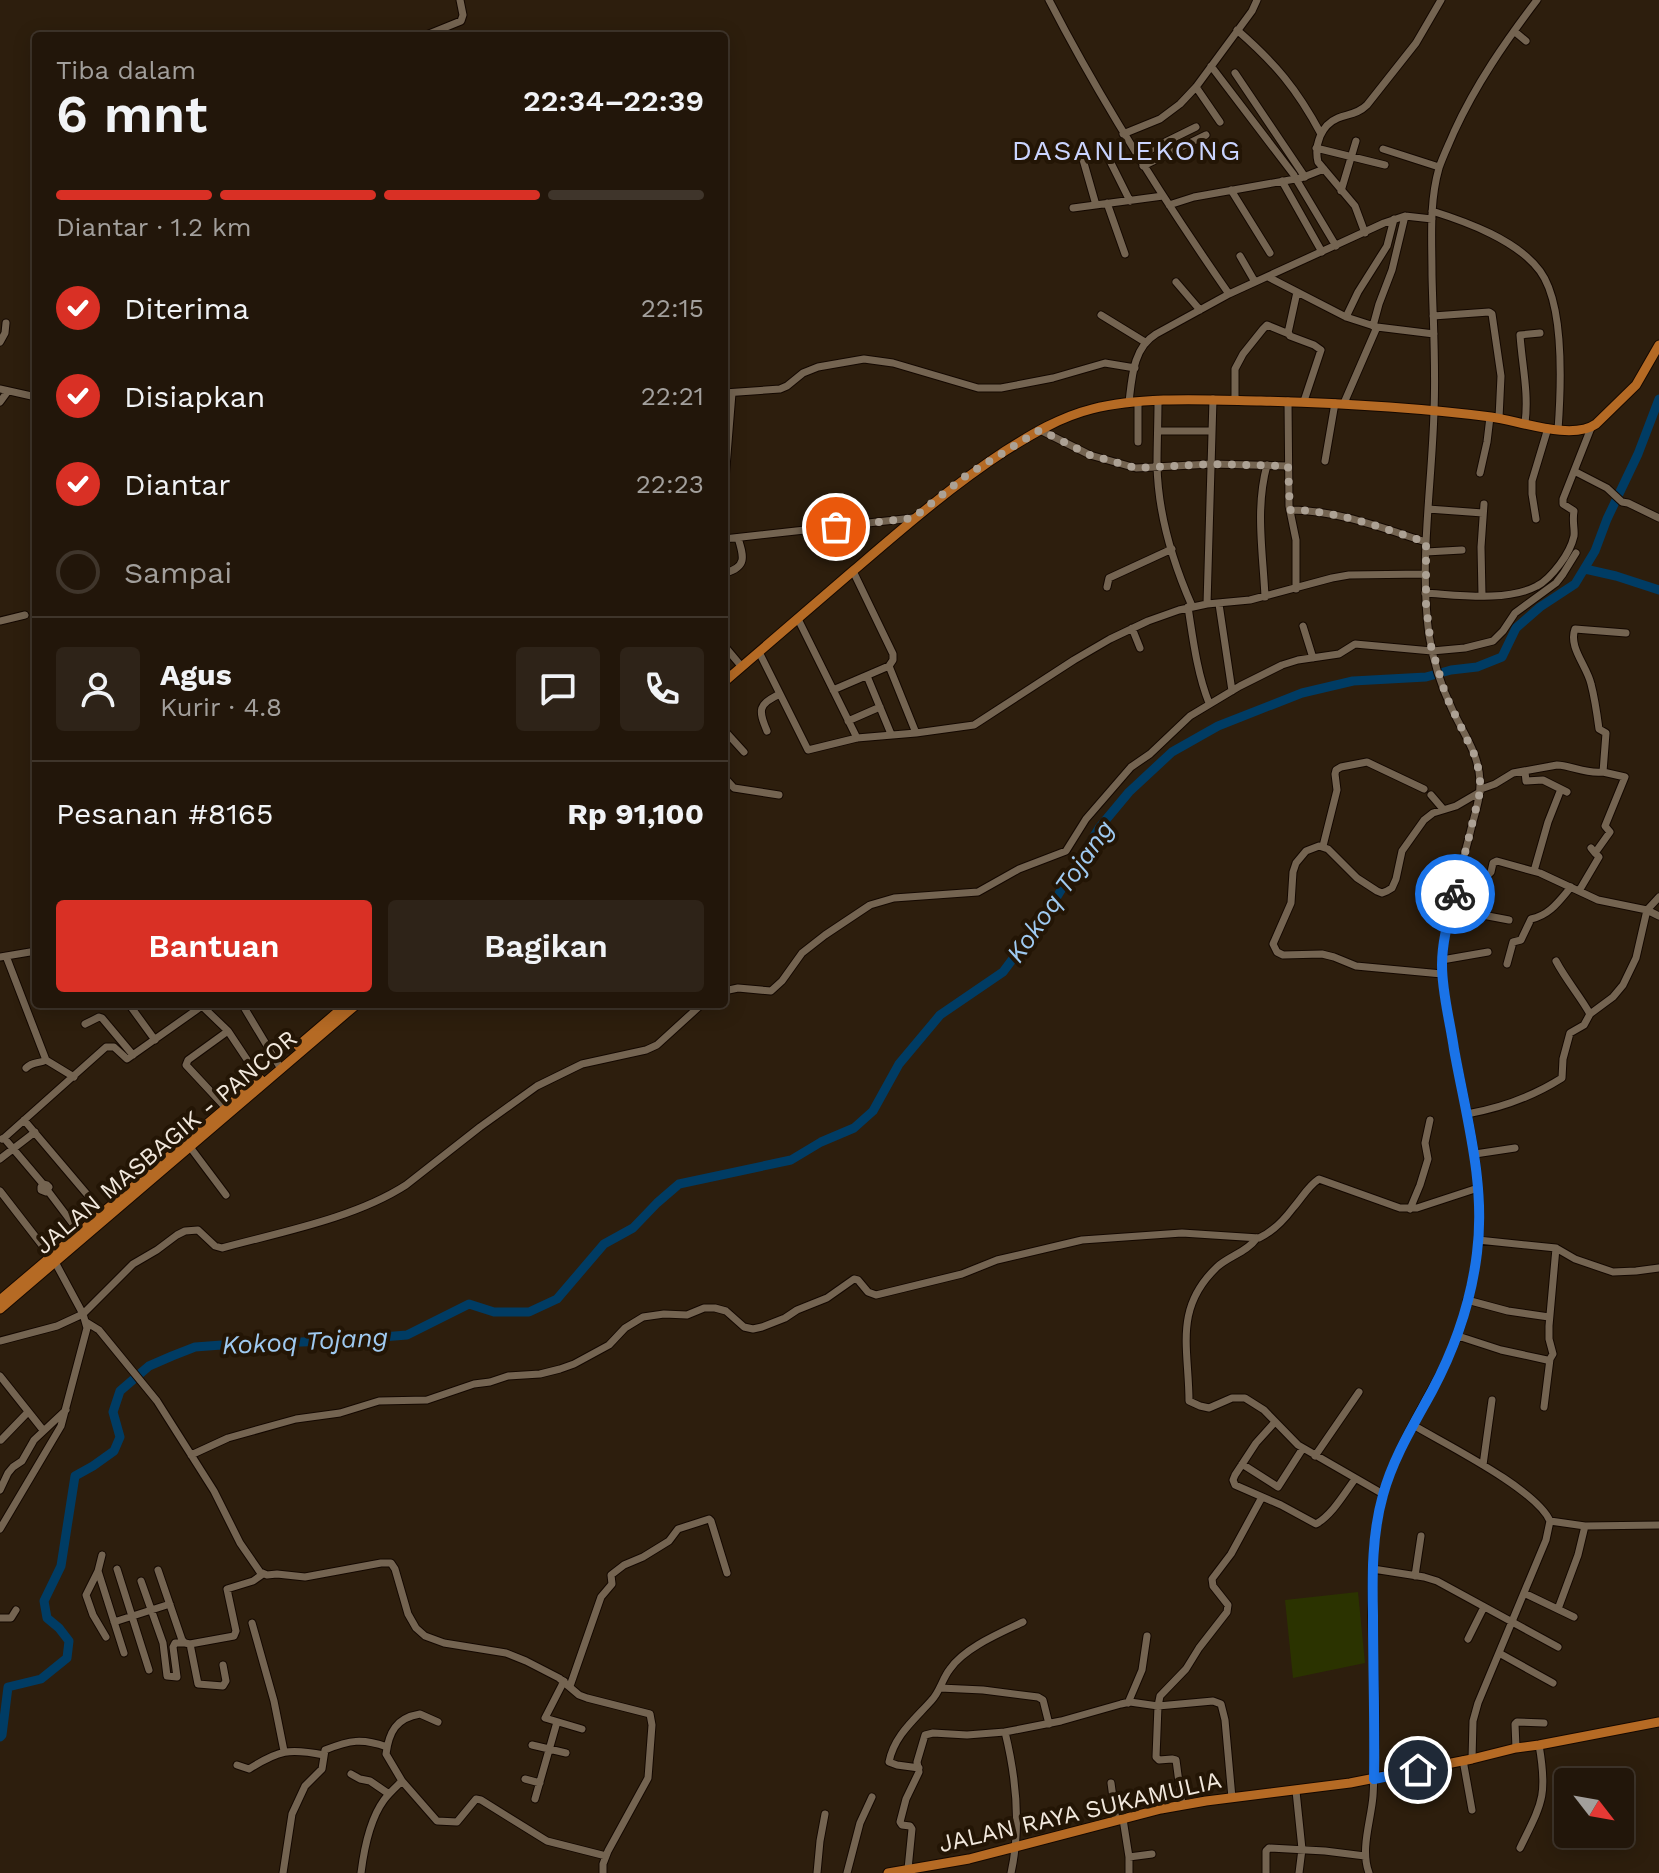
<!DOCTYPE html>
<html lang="id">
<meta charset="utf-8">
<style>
body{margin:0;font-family:"Work Sans",sans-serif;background:#2e2318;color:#f1f3f6;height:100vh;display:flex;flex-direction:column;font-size:30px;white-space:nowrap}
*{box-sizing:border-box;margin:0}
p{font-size:26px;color:#a29f9c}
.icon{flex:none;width:44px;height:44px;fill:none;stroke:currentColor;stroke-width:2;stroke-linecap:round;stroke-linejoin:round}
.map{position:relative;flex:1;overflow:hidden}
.side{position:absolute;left:32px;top:32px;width:696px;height:976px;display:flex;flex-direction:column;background:#22160a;border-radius:8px;box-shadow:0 4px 20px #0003,0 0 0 2px #3f352b}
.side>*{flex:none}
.needle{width:52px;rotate:121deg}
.buttons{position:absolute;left:1554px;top:1768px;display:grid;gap:16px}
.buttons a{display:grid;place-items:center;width:80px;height:80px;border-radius:8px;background:#22160a;box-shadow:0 4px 20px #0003,0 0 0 2px #3f352b;font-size:40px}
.pin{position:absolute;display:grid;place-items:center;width:68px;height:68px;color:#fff;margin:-34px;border:4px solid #fff;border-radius:50%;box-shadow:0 2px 8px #0007}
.courier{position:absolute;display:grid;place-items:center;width:80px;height:80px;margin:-40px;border:6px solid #1a73e8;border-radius:50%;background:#fff;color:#222;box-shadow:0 2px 10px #0007}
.headline em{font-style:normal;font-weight:600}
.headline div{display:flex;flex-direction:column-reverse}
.headline{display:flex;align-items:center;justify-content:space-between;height:136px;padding:0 24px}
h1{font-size:52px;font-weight:600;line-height:60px}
.bar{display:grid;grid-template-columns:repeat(4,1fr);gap:12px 8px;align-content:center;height:96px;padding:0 24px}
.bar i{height:10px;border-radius:6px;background:#3f352b}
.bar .active{background:#d93025}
.bar p{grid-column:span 4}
.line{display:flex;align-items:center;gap:20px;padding:0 24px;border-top:2px solid #3f352b}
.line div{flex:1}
.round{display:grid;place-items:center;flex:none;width:84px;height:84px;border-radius:8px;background:#2e2318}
ol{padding:0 24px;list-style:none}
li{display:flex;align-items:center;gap:24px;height:88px}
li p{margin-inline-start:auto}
li .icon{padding:8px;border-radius:50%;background:#d93025;color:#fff;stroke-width:4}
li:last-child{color:#a29f9c}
li i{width:44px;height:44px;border:4px solid #3f352b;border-radius:50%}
.cta{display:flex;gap:16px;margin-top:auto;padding:16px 24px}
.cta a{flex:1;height:92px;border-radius:8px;background:#d93025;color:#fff;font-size:32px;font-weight:600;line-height:92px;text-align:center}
.cta a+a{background:#2e2318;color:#f1f3f6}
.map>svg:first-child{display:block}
.green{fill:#2b3300}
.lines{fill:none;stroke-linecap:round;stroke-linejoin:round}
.river{stroke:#003c64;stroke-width:9}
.minor-casing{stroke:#140800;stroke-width:9}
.major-casing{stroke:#140800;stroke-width:11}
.minor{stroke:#746451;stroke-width:7}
.major{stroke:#b56a24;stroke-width:9}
.done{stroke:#aca194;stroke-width:8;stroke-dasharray:0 14.4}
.route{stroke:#1a73e8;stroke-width:10}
.labels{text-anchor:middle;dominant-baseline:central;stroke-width:8;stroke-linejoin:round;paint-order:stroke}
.street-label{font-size:24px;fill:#f1e8dd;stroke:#231505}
.water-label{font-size:26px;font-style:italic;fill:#9fcaf1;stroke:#231505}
.quarter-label{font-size:28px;letter-spacing:2px;fill:#cad4ff;stroke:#231505}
</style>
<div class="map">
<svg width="1659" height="1873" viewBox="0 0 1659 1873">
<rect width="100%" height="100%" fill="#2d1e0d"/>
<path class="green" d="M 1358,1592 L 1365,1663 L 1293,1678 L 1285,1600 Z"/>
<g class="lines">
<path class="river" d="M 1585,569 L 1616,576 L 1659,590
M 0,1737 L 2,1735 L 8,1687 L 41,1679 L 67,1658 L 69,1641 L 59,1628 L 47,1618 L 44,1601 L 61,1566 L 75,1476 L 93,1466 L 114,1451 L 120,1437 L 113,1412 L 120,1391 L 149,1366 L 172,1356 L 195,1347 L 235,1344 L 333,1341 L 407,1335 L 469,1304 L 494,1312 L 529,1312 L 557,1299 L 604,1244 L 633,1228 L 657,1203 L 679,1184 L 791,1160 L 821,1142 L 854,1128 L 873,1111 L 899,1064 L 940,1015 L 1003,972 L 1047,913 L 1099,828 L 1129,792 L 1172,752 L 1218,726 L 1302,693 L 1353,681 L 1426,677 L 1451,670 L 1477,667 L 1502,657 L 1516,628 L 1540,607 L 1575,584 L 1595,551 L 1607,519 L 1638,454 L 1659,399"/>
<g class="minor-casing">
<path id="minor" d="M 1049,0 C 1102,103 1163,199 1229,294
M 1237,30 C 1275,63 1297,89 1321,134
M 1514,31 L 1526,41
M 424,36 L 461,21 L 463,15 L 460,0
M 1211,66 L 1294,175
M 1235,73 L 1305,177
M 1196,87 L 1220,122
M 1123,134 L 1160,119 L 1180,104 L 1196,87 L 1252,11 L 1257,0
M 1316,148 L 1385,165
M 1080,149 L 1096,205
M 1383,149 L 1439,167
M 1105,151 L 1130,201
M 1137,156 L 1196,127
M 1143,166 L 1206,135
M 1296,179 L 1336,246
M 1282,181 L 1322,252
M 1231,190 L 1270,253
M 1341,191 L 1356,141
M 1107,203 L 1125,254
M 1169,205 L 1194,197 L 1301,178 L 1324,169
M 1073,208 L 1163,196
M 1432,211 C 1467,222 1517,240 1540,271 C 1565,305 1561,389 1558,430
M 1365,233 L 1355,206 L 1318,162 C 1314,145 1321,125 1338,118 C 1348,114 1358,114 1367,105 L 1416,43 L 1441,0
M 1240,256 L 1255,282
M 1268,277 L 1346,317 L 1377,327 L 1434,334
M 1176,282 L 1200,310
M 1297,292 L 1288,333 L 1290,336 L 1314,345 L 1321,350 L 1304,401
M 1101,315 L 1145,342
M 1433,316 L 1489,312 L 1492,314 L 1501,376 L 1499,418
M 1346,317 L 1358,292 L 1387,246 L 1394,219
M 1373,326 L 1379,304 L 1392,270 L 1405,216
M 0,342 L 5,333 L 6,323
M 0,389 L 36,397
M 724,393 L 780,389 L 787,386 L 803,373 L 818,367 L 864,359 L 893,363 L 978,388 L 1001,388 L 1053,378 L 1105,363 L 1135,368
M 1235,400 L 1235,369 L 1243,354 L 1263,329 L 1267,325 L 1289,334
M 1288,401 L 1289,506 L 1296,540 L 1296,589
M 0,402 L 8,391
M 1129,402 C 1132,377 1133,348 1156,334 L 1229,294 L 1384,223 L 1405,216 L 1432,219
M 1138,402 L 1138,442
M 1158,402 C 1158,423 1157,444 1157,465 C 1158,512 1173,563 1192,606
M 1344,403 L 1377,327
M 1525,423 C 1529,393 1522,365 1520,335 L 1540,333
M 1040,430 L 1090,455 L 1136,468 L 1211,464 L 1288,466
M 1158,431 L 1211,431
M 1325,461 L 1335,403
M 1574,471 L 1607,488 L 1622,502 L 1628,503 L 1659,518
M 1480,473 L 1487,442 L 1490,417
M 724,492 L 732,393
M 1428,509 L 1483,513
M 1290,510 C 1336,510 1382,528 1426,542
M 1536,519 L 1532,494 L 1532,481 L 1548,428
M 724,539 L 913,518
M 1426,552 L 1462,550
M 725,573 C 747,567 744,557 738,538
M 1107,587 L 1109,578 L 1172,549
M 1425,593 C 1459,595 1507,602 1537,586 C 1547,581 1554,572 1560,564 C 1566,556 1572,545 1574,536 C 1575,529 1572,522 1574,511 L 1563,504 L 1563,499 L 1591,428
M 1482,595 L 1481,547 L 1484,504
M 1265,597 C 1263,552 1255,509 1267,465
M 1207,604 L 1213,399
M 1219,604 L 1232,691
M 1188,607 C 1193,639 1197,673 1209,703
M 798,619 L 857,738
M 0,621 L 25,615
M 1303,626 L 1313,658
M 1132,628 L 1140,648
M 726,648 L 742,667
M 759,652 L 808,750 L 857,738 L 916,733 L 889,666 L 893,660 L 893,654 L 853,571
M 867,676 L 891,734
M 833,690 L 889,666
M 848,721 L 880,707
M 724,730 L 744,752
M 767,731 C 758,710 758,704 780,694
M 916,733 L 974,725 L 1074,660 L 1110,639 L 1148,621 L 1179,610 L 1207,604 L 1250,600 L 1332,578 L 1349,575 L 1425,574
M 1525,772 L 1526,781 L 1543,780 L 1561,789
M 724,777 L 734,788 L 779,795
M 1481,789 L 1495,784 L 1513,773 L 1557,765 C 1574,766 1584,774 1603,772
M 1431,795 L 1443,809
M 1323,846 L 1337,790 L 1335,774 L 1336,770 L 1341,767 L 1367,762 L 1424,789
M 1591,848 L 1595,853 L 1610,832 L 1605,826 L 1625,777 L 1603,772 L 1606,733 L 1599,729 C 1597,714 1595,699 1591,684 C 1587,666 1568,647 1575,629 L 1626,633
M 1461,870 L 1487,876 L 1491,872 L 1493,863 L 1497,861 L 1540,873 L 1598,900 L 1647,910 L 1659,916
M 1534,871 L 1548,822 L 1561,789 L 1567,792
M 1579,891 L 1599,857 L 1595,853
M 1451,909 L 1509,920
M 6,956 L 46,1060 C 39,1064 33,1061 26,1068
M 0,957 L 36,951
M 1442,960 L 1488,952
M 1556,961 C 1566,980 1580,996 1590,1014
M 1507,964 L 1513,942 L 1521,940 L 1531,919 C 1550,915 1559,901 1571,887
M 1442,974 L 1356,966 L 1334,957 L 1322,954 L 1283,955 L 1277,952 L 1273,944 L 1291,903 L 1293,872 L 1296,863 L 1306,851 L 1319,846 L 1328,849 L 1357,878 L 1377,891 L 1382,893 L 1387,891 L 1392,888 L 1396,879 L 1402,851 L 1424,820 L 1433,813 L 1456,806 L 1480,792
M 724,991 L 738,988 L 771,991 L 782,981 L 802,953 L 825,935 L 870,905 L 894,898 L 978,892 L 1019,869 L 1066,851 L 1086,819 L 1131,767 L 1150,754 L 1190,716 L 1240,686 L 1282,665 L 1298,660 L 1339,654 L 1355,644 L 1432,651 L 1465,648 L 1493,641 L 1503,631 L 1515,613 L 1556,583 L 1563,574 L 1576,553
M 242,1004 L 281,1069
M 131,1007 L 155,1040
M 85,1024 L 99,1017 L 102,1018 L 133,1055
M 46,1060 L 74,1077
M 226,1108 L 186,1065 L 188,1060 L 228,1031
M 1467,1114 C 1501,1108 1532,1097 1562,1078 L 1563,1059 L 1570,1033 L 1584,1025 L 1590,1014 L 1613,997 L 1623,985 L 1636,958 L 1647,910 L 1659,897
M 24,1120 L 102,1212
M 4,1138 L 106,1047 L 114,1047 L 127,1059 L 202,1006 L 228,1031 L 260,1079
M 2,1139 L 4,1138 L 43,1184
M 190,1147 L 226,1195
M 1475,1154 L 1515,1148
M 0,1159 L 35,1132
M 43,1184 L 47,1185 L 49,1187 L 46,1192 L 41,1190 L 41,1187 Z
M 0,1191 L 55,1262 L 83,1314 L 87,1328 L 61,1426 L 0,1529
M 48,1191 L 79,1232
M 1410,1209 L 1420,1185 L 1428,1159 L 1425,1143 L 1430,1120
M 1257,1238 C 1247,1252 1229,1256 1217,1267 C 1173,1309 1189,1349 1189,1401 L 1200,1406 L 1209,1408 L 1232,1398 L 1245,1398 L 1264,1410 L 1298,1445 L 1383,1494
M 1478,1240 L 1556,1248 L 1575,1259 L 1613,1272 L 1636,1271 L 1659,1268
M 1467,1300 L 1508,1311 L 1549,1317
M 86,1322 L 99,1330 L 157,1401 L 214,1491 L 240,1543 L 260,1572 L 267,1575 L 277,1574 L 305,1577 L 381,1563 L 391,1563 L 395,1569 L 408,1614 L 416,1628 L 425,1636 L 444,1643 L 506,1653 L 526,1661 L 559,1678 L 579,1695 L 587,1698 L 650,1714 L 652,1725 L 648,1778 L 608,1851 L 603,1864 L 603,1873
M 1458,1336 L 1501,1350 L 1547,1360 L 1550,1359
M 0,1341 L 57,1326 L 83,1314 L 133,1264 L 157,1250 L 177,1235 L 185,1231 L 198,1230 L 215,1246 L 222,1248 C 281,1232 355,1218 406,1185 L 480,1127 L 537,1086 L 582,1064 L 646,1050 L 657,1045 L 702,1004
M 0,1376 L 43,1430
M 1544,1407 L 1550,1359 L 1553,1354 L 1549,1339 L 1549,1326 L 1556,1248
M 1275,1422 L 1256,1443 L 1235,1475 L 1233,1480 L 1235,1485 L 1281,1505 L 1316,1524 C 1332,1515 1344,1494 1355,1479
M 1413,1425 C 1445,1444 1536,1489 1550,1521
M 1,1440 L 28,1412
M 191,1455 L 228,1438 L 296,1419 L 340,1413 L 379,1401 L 427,1400 L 474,1384 L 490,1382 L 508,1376 L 540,1374 L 560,1369 L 574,1364 L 609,1345 L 625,1328 L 643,1317 L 664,1314 L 687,1315 L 704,1308 L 715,1308 L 726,1311 L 744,1327 L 753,1329 L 762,1327 L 785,1318 L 797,1310 L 827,1298 L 854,1279 L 858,1280 L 868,1292 L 876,1295 L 962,1274 L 997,1260 L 1082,1240 L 1182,1233 L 1259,1238 C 1272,1232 1284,1220 1293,1208 C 1302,1198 1308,1186 1319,1179 L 1400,1208 L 1417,1208 L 1478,1188
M 1315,1456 L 1359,1392
M 1242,1464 L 1278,1487 L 1303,1448
M 1483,1465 L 1492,1400
M 0,1490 L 8,1473 L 13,1467 L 22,1461 L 34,1440 L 66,1410
M 102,1555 L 98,1571 L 86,1595 L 93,1615 L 106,1637
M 117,1569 L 149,1670
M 1373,1569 L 1424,1577 L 1437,1581 L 1558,1647
M 158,1570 L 182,1640 L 185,1643 L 190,1644 L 234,1636 L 236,1631 L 227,1589 L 253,1581 L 263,1574
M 98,1571 L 124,1653
M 1415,1576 L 1421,1536
M 141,1581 L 163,1643 L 167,1676 L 177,1677 L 173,1647 L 175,1643 L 183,1643
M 1524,1593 L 1574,1617
M 1558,1609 L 1578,1555 L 1585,1526
M 0,1618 L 11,1618 L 16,1610
M 114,1622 L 170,1604
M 252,1623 L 274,1701 L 284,1751
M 1468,1639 L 1484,1607
M 190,1644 L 198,1684 L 223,1686 L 226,1681 L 223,1665
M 1499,1653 L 1553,1683
M 564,1681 L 545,1718 L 582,1729
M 570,1686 L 601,1597 L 612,1584 L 611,1575 L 624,1565 L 643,1557 L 669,1541 L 678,1529 L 709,1519 L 711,1521 L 727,1573
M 940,1688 L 983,1690 L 1038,1697 L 1043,1700 L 1049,1724
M 1128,1703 L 1142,1670 L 1147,1636
M 438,1722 L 420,1714 C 396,1718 389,1732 386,1754 L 402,1781 L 437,1821 L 457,1822 L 476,1799 L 481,1800 L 547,1841 L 606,1856
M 532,1745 L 566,1753
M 1516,1748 L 1515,1724 L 1517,1722 L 1544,1723
M 1472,1759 L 1473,1721 L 1478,1703 L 1546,1540 L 1550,1521 L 1585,1526 L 1659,1525
M 1463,1760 L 1472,1810
M 237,1765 L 249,1769 C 279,1750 289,1748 324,1755
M 919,1768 L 897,1765 L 889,1762 C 894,1736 914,1720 931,1701 C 940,1692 942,1679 950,1669 C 964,1648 1000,1633 1023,1622
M 351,1774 L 360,1779 L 370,1781 L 389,1794
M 525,1779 L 540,1783
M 1111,1783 L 1116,1820
M 1296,1791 L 1302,1849 L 1299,1873
M 535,1799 L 557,1722
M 1182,1805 L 1176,1760 L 1172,1759 L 1159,1760 L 1156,1757 L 1158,1706 L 1213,1701 L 1221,1704 L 1225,1720 L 1232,1798
M 1123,1819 L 1129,1857 L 1129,1873
M 1520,1848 C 1542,1803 1548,1796 1539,1745
M 1129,1857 L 1152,1854
M 908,1869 L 912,1829 L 910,1826 L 902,1825 L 900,1822 L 906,1799 L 919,1772 L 917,1762 L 925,1735 L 933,1733 L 967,1735 L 1005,1732
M 283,1873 L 292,1814 L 305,1786 L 322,1769 L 325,1750 C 350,1740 362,1738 387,1747
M 361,1873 C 364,1849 370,1819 384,1800 C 389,1793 396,1787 402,1781
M 817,1873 L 820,1841 L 825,1814
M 847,1873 L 860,1823 L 872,1797
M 1011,1873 C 1021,1828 1016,1777 1005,1732 L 1061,1721 L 1121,1704 L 1130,1702 L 1158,1706 L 1160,1696 L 1186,1669 L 1199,1648 L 1227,1612 L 1228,1605 L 1213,1586 L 1212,1579 L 1231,1554 L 1262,1497
M 1266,1873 L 1266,1851 L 1269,1848 L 1325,1851 L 1365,1856
M 1369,1873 C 1360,1849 1371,1821 1373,1796 C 1374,1780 1374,1764 1375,1748 C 1378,1664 1361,1577 1383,1495 C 1397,1442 1432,1395 1454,1345 C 1465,1319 1471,1289 1476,1261 C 1492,1171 1452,1071 1443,981 C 1438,933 1460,876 1471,829 C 1475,813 1481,797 1480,781 C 1479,754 1463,733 1452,709 C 1441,686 1433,660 1429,635 C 1419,560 1432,486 1434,411 C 1436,366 1433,320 1432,275 C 1432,239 1429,203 1439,168 C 1443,156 1449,144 1454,132 C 1476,84 1505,42 1537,0"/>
</g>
<g class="major-casing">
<path id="major" d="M 724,682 C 767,645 810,608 853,571 C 902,529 950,487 1005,451 C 1032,434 1060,417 1092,409 C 1143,396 1208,400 1261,401 C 1338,403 1414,407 1491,417 C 1520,421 1572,441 1596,424 L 1636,385 L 1659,345
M 298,1046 L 347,1004
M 0,1300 L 260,1079
M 0,1309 L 357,1004
M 888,1873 L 969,1859 L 1161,1809 L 1206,1801 L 1350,1783 L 1472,1759 L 1516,1748 L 1539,1745 L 1659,1722"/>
</g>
<use href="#minor" class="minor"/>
<use href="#major" class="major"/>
</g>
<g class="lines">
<path class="done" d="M 836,527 L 913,518 L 967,475 L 1040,430 L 1090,455 L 1136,468 L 1211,464 L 1288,466 L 1290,510 C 1336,510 1382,528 1426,542 L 1426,604 L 1431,646 L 1446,696 L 1475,756 L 1480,775 L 1480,792 L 1455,894"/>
<path class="route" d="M 1418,1770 L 1374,1779 C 1375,1724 1373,1670 1373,1615 C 1372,1575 1372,1534 1383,1495 C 1393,1458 1414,1424 1432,1391 C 1455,1348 1471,1302 1477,1253 C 1486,1184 1466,1116 1454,1049 C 1450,1021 1442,993 1442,965 C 1442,941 1449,917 1455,894"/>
</g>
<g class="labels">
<g class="street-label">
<text transform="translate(166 1142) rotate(-40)">JALAN MASBAGIK - PANCOR</text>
<text transform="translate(1080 1812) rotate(-13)">JALAN RAYA SUKAMULIA</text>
</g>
<g class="water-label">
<text transform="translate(1060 891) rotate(-55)">Kokoq Tojang</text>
<text transform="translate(305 1341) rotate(-3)">Kokoq Tojang</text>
</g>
<g class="quarter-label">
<text x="1127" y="150">DASANLEKONG</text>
</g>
</g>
</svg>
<div class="buttons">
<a><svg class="needle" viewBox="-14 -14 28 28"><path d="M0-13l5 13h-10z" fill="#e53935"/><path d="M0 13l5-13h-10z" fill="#a29f9c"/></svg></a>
</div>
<div class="pin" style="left:836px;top:527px;background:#ea580c"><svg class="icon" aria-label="bag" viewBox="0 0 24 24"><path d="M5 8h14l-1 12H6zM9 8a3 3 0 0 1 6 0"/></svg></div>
<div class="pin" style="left:1418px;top:1770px;background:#1f2937"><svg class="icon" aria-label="home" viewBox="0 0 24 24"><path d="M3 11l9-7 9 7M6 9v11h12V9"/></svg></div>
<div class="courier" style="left:1455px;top:894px"><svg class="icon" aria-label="bike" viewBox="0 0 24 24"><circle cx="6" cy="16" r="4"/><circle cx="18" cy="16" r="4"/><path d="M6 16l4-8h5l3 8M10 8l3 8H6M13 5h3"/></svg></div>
<section class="side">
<div class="headline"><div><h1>6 mnt</h1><p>Tiba dalam</p></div><em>22:34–22:39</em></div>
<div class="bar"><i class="active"></i><i class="active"></i><i class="active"></i><i></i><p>Diantar · 1.2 km</p></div>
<ol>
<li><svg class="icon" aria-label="check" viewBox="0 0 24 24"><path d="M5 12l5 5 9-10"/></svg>Diterima<p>22:15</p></li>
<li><svg class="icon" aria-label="check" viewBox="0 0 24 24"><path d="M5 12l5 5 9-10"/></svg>Disiapkan<p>22:21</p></li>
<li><svg class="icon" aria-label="check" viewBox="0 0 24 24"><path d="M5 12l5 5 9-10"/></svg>Diantar<p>22:23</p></li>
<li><i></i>Sampai</li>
</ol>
<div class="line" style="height:144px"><a class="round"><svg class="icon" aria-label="person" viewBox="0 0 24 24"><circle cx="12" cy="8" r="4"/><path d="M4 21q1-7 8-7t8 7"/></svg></a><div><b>Agus</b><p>Kurir · 4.8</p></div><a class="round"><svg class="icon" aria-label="chat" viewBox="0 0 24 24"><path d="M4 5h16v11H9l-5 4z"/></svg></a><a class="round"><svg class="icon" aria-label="phone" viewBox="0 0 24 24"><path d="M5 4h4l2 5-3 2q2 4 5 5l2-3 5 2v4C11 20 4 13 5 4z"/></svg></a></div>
<div class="line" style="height:104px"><div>Pesanan #8165</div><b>Rp 91,100</b></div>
<div class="cta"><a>Bantuan</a><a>Bagikan</a></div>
</section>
</div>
